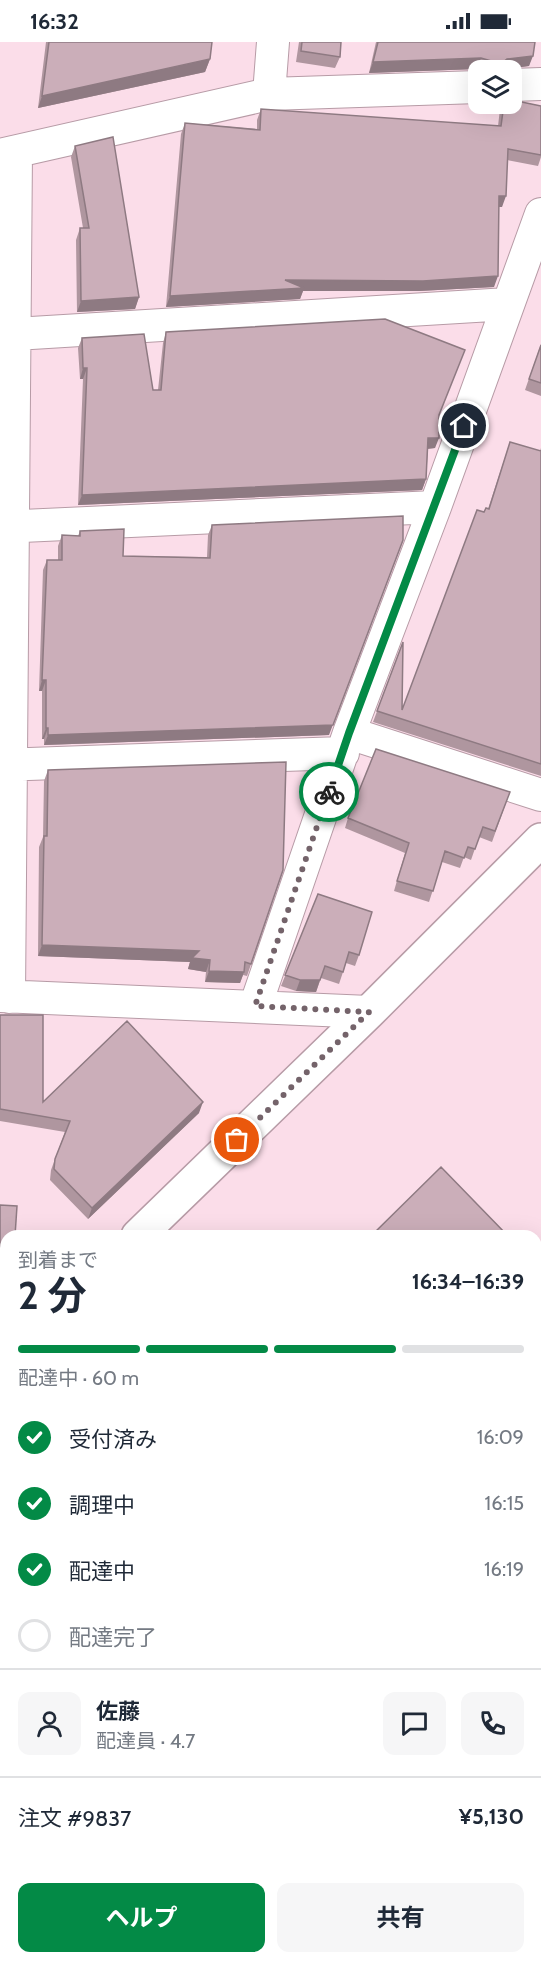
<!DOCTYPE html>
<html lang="ja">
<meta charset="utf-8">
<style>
body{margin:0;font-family:Cabin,"Noto Sans JP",sans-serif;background:#f6f6f7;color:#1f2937;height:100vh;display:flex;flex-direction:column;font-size:22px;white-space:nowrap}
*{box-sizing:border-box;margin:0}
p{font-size:20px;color:#747a83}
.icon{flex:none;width:33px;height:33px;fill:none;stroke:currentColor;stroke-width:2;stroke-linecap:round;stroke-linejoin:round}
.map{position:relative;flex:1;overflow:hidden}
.panel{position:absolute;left:0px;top:1188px;width:542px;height:734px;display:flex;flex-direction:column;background:#fff;border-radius:18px 18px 0 0;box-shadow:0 6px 24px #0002}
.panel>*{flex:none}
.controls{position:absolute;left:468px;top:18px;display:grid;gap:12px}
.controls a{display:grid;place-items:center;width:54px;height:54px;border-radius:12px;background:#fff;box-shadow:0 6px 24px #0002;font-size:30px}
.pin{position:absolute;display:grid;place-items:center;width:51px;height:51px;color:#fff;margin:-26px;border:3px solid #fff;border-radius:50%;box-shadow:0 2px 6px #0007}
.courier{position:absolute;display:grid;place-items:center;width:60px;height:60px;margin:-30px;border:4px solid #038a46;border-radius:50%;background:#fff;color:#222;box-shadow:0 2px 8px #0007}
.head em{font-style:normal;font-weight:700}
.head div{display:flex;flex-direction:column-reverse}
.head{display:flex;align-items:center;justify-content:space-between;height:102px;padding:0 18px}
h1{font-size:39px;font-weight:700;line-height:45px}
.bar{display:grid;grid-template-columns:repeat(4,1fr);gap:9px 6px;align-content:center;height:72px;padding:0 18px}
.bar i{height:8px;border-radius:4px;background:#e0e1e3}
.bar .selected{background:#038a46}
.bar p{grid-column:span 4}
.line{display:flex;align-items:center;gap:15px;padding:0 18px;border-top:2px solid #e0e1e3}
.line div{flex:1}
.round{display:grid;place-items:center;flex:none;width:63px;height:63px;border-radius:12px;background:#f6f6f7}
ol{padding:0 18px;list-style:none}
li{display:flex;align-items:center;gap:18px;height:66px}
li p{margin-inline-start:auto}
li .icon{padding:6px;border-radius:50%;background:#038a46;color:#fff;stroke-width:4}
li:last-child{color:#747a83}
li i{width:33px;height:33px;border:3px solid #e0e1e3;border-radius:50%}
.primary-button{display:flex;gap:12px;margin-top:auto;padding:12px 18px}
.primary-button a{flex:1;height:69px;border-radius:12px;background:#038a46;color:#fff;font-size:24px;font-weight:700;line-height:69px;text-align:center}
.primary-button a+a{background:#f6f6f7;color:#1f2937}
.status{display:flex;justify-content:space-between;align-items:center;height:42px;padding:0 30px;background:#fff;direction:ltr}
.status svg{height:16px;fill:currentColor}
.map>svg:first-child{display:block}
.green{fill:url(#green-dots)}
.forest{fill:url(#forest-firs)}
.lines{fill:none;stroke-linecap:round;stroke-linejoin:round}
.street-casing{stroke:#b79ba6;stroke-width:34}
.secondary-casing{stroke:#b79ba6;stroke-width:36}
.path{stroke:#b39ca5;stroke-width:4;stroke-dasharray:3 4.5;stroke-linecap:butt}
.street{stroke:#fff;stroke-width:32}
.secondary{stroke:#fff;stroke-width:33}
.wall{fill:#af969f}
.shaded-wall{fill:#8e7a82}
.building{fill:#cbaeb9;stroke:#8e7a82;stroke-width:1.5}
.done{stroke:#74636a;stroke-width:6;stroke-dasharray:0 10.8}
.route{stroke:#038a46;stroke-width:8}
</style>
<div class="status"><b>16:32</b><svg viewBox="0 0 49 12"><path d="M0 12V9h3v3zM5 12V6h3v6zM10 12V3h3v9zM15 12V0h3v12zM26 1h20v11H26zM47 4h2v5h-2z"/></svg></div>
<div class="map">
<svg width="541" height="1921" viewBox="0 0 541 1921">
<defs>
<pattern id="green-dots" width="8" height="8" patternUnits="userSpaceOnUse" patternTransform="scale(1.5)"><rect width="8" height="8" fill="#f9c3d8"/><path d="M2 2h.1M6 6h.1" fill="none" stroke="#d6a7b9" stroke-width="1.8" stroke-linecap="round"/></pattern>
<pattern id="forest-firs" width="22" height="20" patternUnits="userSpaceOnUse" patternTransform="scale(1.5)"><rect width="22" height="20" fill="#d898b2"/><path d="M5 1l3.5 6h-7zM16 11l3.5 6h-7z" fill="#af7c91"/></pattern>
</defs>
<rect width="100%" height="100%" fill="#fbdde9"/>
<path class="green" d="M 0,1390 L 6,1397 L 6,1729 L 0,1731 Z
M 177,1916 L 505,1916 L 511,1921 L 185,1921 Z"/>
<path class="forest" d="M 6,1729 L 6,1916 L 177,1916 L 185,1921 L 0,1921 L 0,1731 Z"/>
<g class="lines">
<g class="street-casing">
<path id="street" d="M 512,43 L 541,42
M 269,52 L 273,0
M 0,113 L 269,52 L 478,45
M 15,292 L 508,262
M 0,485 L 435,465
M 349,691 L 541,753
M 0,723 L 343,711
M 0,954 L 369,970
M 9,955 L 16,110
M 255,965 L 349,691 L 435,465 L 541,172"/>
</g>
<g class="secondary-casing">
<path id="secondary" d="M 138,1194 L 369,970 L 541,798
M 0,1328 L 6,1322"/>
</g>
<path class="path" d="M 0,1562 L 6,1561
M 203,1916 L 210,1921
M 407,1916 L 411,1921
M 486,1916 L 492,1921"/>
<use href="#street" class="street"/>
<use href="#secondary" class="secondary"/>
</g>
<path class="wall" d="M 46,0 L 212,0 L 210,17 L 205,30 L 38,66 Z
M 299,0 L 341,0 L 340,15 L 335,26 L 296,20 Z
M 376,0 L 535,0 L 529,24 L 503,27 L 502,28 L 483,28 L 477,27 L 369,31 Z
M 502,62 L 541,64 L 541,115 L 538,124 L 507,118 L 502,165 L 499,165 L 494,245 L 419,249 L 303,249 L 300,257 L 166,265 L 181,92 L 185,81 L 257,87 L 257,78 L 261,67 L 498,84 L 500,67 Z
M 75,104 L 139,255 L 135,267 L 77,270 L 76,198 L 80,186 L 83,186 L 71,115 Z
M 166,290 L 439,373 L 435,406 L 428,407 L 426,437 L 422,448 L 78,463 L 83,337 L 80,337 L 78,306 L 82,296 L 153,348 L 158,348 L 163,301 Z
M 541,302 L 541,354 L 525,348 Z
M 510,400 L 540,409 L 541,406 L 541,734 L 373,680 L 403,600 L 402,668 L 484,470 L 488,467 Z
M 212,483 L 329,693 L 44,703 L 44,697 L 42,697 L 42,649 L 39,649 L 43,528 L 47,518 L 58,518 L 58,504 L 62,493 L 78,494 L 80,489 L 123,514 L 207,515 L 208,493 Z
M 48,728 L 283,828 L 247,934 L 243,933 L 240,941 L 205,940 L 206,930 L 188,927 L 190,920 L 38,914 L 39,805 L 43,795 L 44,739 Z
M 510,750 L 492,800 L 479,795 L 471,818 L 464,815 L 460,826 L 442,820 L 429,860 L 394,849 L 405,811 L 345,786 L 348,776 Z
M 318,852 L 359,913 L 355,924 L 346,921 L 339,942 L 321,936 L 316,950 L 296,949 L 281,944 Z
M 0,973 L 43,1060 L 199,1071 L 88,1177 L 50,1138 L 51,1128 L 65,1090 L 0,1079 Z
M 536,1645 L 541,1651 L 541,1898 L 536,1892 Z"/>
<path class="shaded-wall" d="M 533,14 L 529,24 L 498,28 L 500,23 L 507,17 Z
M 481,16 L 477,27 L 369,31 L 373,20 Z
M 210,17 L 205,30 L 38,66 L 42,54 Z
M 499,154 L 506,154 L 502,165 L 495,165 Z
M 498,234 L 494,245 L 419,249 L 303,249 L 300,257 L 166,265 L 170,254 L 285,238 Z
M 139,255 L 135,267 L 77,270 L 81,259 Z
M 83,326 L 87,326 L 83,337 L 80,337 Z
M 428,396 L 439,396 L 435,406 L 424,407 Z
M 426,437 L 422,448 L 78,463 L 82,453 Z
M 403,498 L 329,693 L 44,703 L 48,693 Z
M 42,638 L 46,638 L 42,649 L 39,649 Z
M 46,686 L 48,686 L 44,697 L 42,697 Z
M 42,903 L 199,909 L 210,918 L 206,930 L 188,927 L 190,920 L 38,914 Z
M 209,929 L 244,930 L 240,941 L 205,940 Z
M 300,938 L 320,938 L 316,950 L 296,949 Z
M 203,1060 L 199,1071 L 88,1177 L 92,1166 Z
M 6,1209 L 6,1216 L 0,1222 L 0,1215 Z
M 541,1298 L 541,1309 L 536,1314 L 536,1304 Z"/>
<path class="building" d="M 49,0 L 212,0 L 210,17 L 42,54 Z
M 302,0 L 341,0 L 340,15 L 301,9 Z
M 378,0 L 535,0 L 533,14 L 507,17 L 500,23 L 499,28 L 498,28 L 491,19 L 481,16 L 373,20 Z
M 512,58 L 541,64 L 541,113 L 508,107 L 506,154 L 499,154 L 498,234 L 423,239 L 285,238 L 304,246 L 170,254 L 185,81 L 260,88 L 261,67 L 501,84 L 504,62 L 512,62 Z
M 113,95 L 139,255 L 81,259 L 80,186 L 89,186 L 75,104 Z
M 385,277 L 465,308 L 439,373 L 439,396 L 428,396 L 426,437 L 82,453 L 87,326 L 83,326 L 82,296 L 144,292 L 153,348 L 161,348 L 166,290 Z
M 541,303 L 541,341 L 529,337 Z
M 510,400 L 541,409 L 541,408 L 541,722 L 377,669 L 403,600 L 402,668 L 477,468 L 484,470 L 486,466 L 489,467 Z
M 403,474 L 403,498 L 333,683 L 48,693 L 48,686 L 46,686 L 46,638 L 42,638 L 47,518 L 62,518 L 62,493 L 80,494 L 80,489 L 124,487 L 123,514 L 210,516 L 212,483 Z
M 376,707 L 510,750 L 495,789 L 483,785 L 475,807 L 468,805 L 464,816 L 445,809 L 433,849 L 397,839 L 409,801 L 348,776 Z
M 286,720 L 283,828 L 251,922 L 245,920 L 244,930 L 209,929 L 210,918 L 192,916 L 199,909 L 42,903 L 44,794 L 47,794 L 48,728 Z
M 318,852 L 372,870 L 359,913 L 349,910 L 343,930 L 325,924 L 320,938 L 300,938 L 285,933 Z
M 0,973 L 43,973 L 43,1060 L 127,979 L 203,1060 L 92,1166 L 54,1127 L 55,1117 L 70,1079 L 0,1067 Z
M 441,1125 L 508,1194 L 371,1194 Z
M 0,1163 L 17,1164 L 15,1194 L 6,1194 L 6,1209 L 0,1215 Z
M 536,1222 L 541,1227 L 541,1298 L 536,1304 Z
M 536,1645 L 541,1651 L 541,1876 L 536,1870 Z"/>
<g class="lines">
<path class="done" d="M 237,1098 L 369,970 L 255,964 L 329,750"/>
<path class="route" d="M 329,750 L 349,691 L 464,384"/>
</g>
</svg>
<div class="controls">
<a><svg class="icon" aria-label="layers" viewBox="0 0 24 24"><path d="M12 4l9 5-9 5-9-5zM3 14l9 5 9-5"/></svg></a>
</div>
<div class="pin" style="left:237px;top:1098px;background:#ea580c"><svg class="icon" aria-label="bag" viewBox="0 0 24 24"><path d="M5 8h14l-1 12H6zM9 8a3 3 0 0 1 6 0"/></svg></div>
<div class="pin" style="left:464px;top:384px;background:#1f2937"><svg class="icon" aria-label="home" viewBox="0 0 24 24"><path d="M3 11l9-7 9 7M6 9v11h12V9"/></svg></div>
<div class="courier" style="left:329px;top:750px"><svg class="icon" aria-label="bike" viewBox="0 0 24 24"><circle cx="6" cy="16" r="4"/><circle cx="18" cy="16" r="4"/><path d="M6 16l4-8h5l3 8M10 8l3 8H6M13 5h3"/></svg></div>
<section class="panel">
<div class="head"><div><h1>2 分</h1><p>到着まで</p></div><em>16:34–16:39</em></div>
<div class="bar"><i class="selected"></i><i class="selected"></i><i class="selected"></i><i></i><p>配達中 · 60 m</p></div>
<ol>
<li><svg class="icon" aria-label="check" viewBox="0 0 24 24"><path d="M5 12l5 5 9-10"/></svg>受付済み<p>16:09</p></li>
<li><svg class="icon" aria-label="check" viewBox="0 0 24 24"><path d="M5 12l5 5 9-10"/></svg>調理中<p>16:15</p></li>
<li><svg class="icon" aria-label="check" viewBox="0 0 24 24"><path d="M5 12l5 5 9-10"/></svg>配達中<p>16:19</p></li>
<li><i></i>配達完了</li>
</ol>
<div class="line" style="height:108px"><a class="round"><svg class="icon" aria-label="person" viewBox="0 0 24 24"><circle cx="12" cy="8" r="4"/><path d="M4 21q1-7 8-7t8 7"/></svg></a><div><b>佐藤</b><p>配達員 · 4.7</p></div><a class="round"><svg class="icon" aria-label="chat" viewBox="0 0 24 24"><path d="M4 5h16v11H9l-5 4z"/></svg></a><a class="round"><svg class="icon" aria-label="phone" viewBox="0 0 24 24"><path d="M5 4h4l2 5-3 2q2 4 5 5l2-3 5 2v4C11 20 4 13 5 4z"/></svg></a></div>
<div class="line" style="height:78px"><div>注文 #9837</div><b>¥5,130</b></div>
<div class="primary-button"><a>ヘルプ</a><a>共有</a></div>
</section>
</div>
